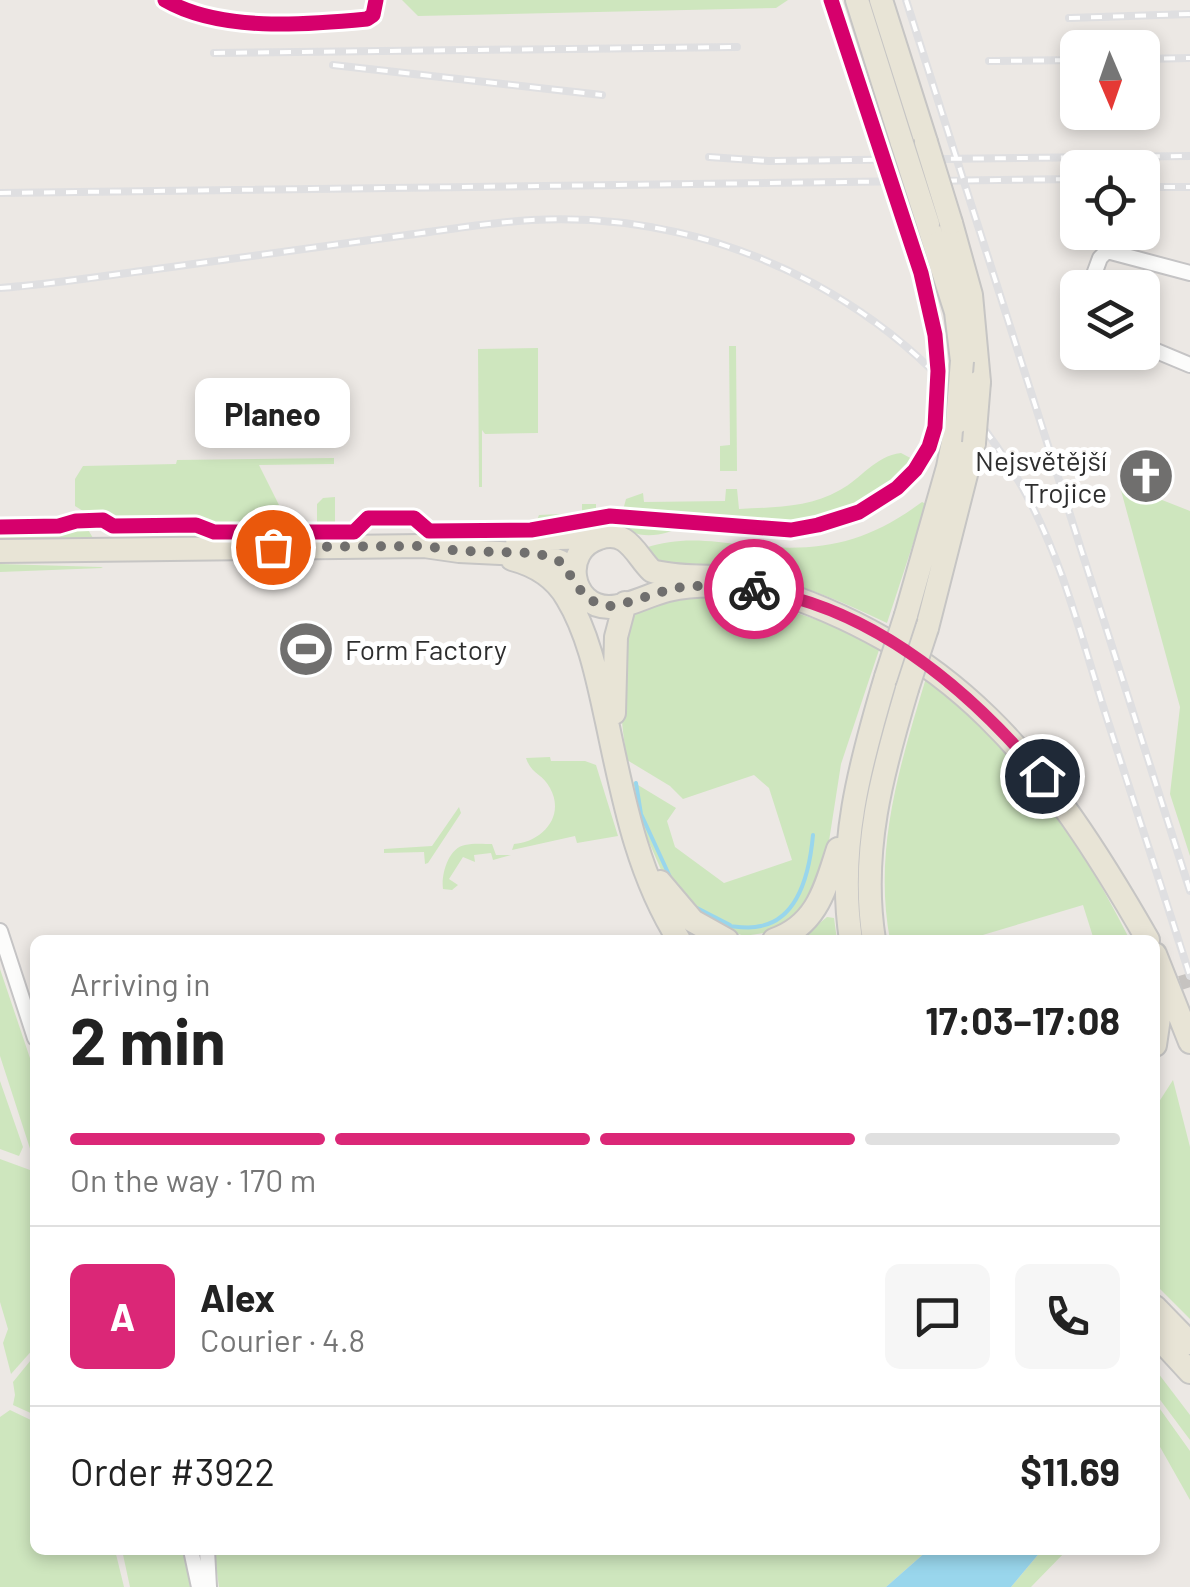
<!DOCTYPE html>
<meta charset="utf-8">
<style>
body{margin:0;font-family:Barlow,sans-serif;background:#f6f6f6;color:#222;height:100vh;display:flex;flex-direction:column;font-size:38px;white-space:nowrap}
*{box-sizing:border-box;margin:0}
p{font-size:32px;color:#767676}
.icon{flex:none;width:55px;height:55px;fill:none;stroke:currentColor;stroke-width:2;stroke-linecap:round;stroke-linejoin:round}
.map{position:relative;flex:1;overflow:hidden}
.sheet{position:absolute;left:30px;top:935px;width:1130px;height:620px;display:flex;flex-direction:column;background:#fff;border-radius:15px;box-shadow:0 5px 15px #0003}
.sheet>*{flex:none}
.needle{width:65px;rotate:178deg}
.buttons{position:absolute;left:1060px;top:30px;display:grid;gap:20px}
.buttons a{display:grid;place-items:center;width:100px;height:100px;border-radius:15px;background:#fff;box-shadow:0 5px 15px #0003;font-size:50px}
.pin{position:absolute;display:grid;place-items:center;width:85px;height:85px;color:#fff;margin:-42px;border:5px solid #fff;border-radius:50%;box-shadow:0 2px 10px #0007}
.courier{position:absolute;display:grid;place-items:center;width:100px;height:100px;margin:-50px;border:8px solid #db2777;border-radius:50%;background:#fff;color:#222;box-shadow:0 2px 12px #0007}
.bubble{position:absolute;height:70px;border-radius:15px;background:#fff;box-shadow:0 5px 15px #0003;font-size:32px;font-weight:700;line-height:70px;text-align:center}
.headline em{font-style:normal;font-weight:700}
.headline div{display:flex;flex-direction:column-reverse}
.headline{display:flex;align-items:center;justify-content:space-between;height:170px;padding:0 40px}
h1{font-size:65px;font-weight:700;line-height:75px}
.bar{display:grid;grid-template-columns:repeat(4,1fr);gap:15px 10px;align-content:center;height:120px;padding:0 40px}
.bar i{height:12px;border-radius:8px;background:#e0e0e0}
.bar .on{background:#db2777}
.bar p{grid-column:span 4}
.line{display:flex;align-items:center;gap:25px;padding:0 40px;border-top:2px solid #e0e0e0}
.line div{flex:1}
.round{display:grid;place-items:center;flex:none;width:105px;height:105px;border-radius:15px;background:#f6f6f6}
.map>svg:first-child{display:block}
.green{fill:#cee6be}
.water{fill:#99d6ec}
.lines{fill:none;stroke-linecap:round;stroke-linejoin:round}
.stream{stroke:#99d6ec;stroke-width:4}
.street-tunnel{stroke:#c6c3c0;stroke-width:14;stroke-dasharray:14 7;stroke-linecap:butt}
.street-casing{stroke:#c5c4c5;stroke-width:18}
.primary-casing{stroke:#c6c5c4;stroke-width:26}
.street{stroke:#fcfcfb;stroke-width:14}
.primary{stroke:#e8e4d6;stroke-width:22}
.rail-casing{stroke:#dfdfe1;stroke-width:8}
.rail{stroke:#fff;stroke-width:4;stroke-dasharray:11;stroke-linecap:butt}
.primary-bridge-casing{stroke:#c6c5c4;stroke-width:26;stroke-linecap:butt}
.primary-bridge{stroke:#e8e4d6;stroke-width:22}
.cycleway-casing{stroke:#fff;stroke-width:21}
.cycleway{stroke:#d6006c;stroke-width:15}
.done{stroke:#706f6e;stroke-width:10;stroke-dasharray:0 18}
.route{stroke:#db2777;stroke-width:12}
.labels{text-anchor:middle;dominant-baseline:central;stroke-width:10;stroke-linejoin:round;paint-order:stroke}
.poi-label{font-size:28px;fill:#2e2e2e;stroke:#fff;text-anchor:end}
</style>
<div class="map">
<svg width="1190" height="1587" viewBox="0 0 1190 1587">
<rect width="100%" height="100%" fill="#ece8e4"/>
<path class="green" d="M 402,0 L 788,0 L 776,8 L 418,16 Z
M 729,346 L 736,346 L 737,471 L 720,471 L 720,446 L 730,445 Z
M 538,348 L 538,433 L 485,434 L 482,430 L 482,487 L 479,487 L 478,349 Z
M 901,453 L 916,461 C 844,553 721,516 623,510 L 626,499 L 643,493 L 644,502 L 725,501 L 726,489 L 737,489 L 739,509 C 774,507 809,508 840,490 C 861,479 875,456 901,453 Z
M 334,458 L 334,464 L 259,465 L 286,519 L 300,519 L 304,526 L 211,528 L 201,520 L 115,521 L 105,511 L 83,511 L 75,506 L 75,479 L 83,466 L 176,464 L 177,460 Z
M 1119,483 L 1190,511 L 1190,856 L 1170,794 L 1180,707 Z
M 335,497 L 335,526 L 317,526 L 317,504 L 323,498 Z
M 922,502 L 926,504 L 887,623 C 845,603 800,583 754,575 C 723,570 691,569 660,567 L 645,548 C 680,536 710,541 746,545 C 817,553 864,545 922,502 Z
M 582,504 L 596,504 L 596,510 L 566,521 L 535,525 L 539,515 L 582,513 Z
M 619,520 L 684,523 L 685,525 C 666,536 632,543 619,520 Z
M 84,523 L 93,538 L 0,538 L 0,529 L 64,528 Z
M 99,523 L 111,529 L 199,528 L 207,536 L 179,536 L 151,530 L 111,531 Z
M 0,564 L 101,567 L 103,568 L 0,572 Z
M 728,595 C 781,607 832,622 880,647 L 841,764 L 827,854 L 812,901 L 777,931 L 744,936 L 707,922 L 662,872 L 645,833 L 633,782 L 676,808 L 667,821 L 675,847 L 724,883 L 792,860 L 769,788 L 754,775 L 683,799 L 670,786 L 627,760 C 618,702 617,666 631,608 L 666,596 Z
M 926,678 C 949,699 974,718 995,740 C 1052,799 1093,867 1130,940 L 1094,940 L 1083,905 L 966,940 L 890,940 C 873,849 900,765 926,678 Z
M 550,757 L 551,761 L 585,761 L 596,765 L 618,836 L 577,843 L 575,836 L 512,850 L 514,844 C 541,842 566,817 550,788 C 543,774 531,774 526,758 Z
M 459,807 L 461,813 L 428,863 L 425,864 L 424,852 L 384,853 L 384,849 L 432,846 Z
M 492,844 L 496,855 L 511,855 L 493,860 L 491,853 L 474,855 L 475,862 L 463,857 L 449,879 L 458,885 L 452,890 L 443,889 C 441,875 448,848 465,845 C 473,843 484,844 492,844 Z
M 827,917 L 834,918 L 837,940 L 799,940 Z
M 0,969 L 35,1073 L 35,1164 L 0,1056 Z
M 1173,1080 L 1190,1147 L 1190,1319 L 1155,1284 L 1155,1108 Z
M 0,1081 L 23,1147 L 19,1156 L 0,1149 Z
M 0,1159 L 30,1170 L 35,1187 L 35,1347 L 11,1374 L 3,1343 L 8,1329 L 0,1302 Z
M 35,1355 L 35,1415 L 13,1405 L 15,1395 L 13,1382 Z
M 1155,1369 L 1190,1415 L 1190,1440 L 1155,1393 Z
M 1155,1402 L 1190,1451 L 1190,1500 L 1155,1438 Z
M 10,1410 L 35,1422 L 35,1550 L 115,1550 L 124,1587 L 0,1587 L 0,1417 Z
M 122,1550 L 184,1550 L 190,1587 L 130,1587 Z
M 214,1550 L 928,1550 L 886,1587 L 219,1587 Z
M 1042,1550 L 1067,1550 L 1031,1587 L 1011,1587 Z"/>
<path class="water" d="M 928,1550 L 1042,1550 L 1011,1587 L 886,1587 Z"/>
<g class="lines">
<path class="stream" d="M 636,783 L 641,814 L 670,877
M 695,907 L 730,925
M 730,926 C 739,927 750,929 761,926 C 800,918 810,868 813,835
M 824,940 L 824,939"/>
<path class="street-tunnel" d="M 1160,989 L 1190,980"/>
<g class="street-casing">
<path id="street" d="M 165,0 C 220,32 305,25 367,19 L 373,15 L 376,0
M 1089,288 L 1100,258 L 1107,251 L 1190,273
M 1142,345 L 1190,365
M 0,931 L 35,1038
M 191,1550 L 199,1587
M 207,1550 L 209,1587"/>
</g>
<g class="primary-casing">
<path id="primary" d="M 857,0 L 902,143
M 881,0 L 926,142
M 951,223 L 971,295 L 979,382
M 928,224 L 956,312 L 962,361
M 517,539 L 600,537
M 0,551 L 424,546 L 459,551 L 543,555 L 561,562 L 575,580
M 512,559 C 535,565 555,577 567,598 C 589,634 598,681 607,722 C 623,797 637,874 679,940
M 791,596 C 750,587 709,581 668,590 C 650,594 628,607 609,607 C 570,607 561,550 599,538 C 628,528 636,556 652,571 C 684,580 718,573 750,583 C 955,643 1046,762 1148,940
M 906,615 L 948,467 L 957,422
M 927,628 L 974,443
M 614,713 L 616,637 L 625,603
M 660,882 L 693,921 L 727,940
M 774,940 C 817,925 825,889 838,849
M 851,940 C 837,848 860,764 886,677
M 874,940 C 860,852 882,773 907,689
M 1155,954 L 1190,1042
M 1155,975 L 1160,1011 L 1155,1045
M 1155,1307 L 1190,1343
M 1155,1334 L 1190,1372"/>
</g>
<use href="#street" class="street"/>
<use href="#primary" class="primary"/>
<g class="rail-casing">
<path id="rail" d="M 906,0 L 1190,891
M 1069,18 L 1190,14
M 214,53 L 737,47
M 1142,59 L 1190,58
M 989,61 L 1078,60
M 333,65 L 602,95
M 709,157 L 769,161 L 1190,156
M 1142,187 L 1190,187
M 0,193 L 1078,179
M 0,288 C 55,284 109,275 164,268 C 237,258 311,248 385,238 C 434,232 483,223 532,220 C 729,209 923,312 1021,485 C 1061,555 1080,633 1104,709 C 1132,798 1162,887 1190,976"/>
</g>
<use href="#rail" class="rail"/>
<g class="primary-bridge-casing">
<path id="primary-bridge" d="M 926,142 L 951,223
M 902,143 L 928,224
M 957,422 L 962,361
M 974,443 L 979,382
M 886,677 L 906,615
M 907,689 L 927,628"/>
</g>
<use href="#primary-bridge" class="primary-bridge"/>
<g class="cycleway-casing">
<path id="cycleway" d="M 165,0 C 220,32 305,25 367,19 L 373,15 L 376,0
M 0,527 L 59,526 L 76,521 L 103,520 L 113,526 L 196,525 L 214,532 L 354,532 L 368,518 L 414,518 L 429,531 L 531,530 L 610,516 L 791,530 L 818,525 L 859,512 L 897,488 L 915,470 L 929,447 L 935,427 L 938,371 L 935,335 L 921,273 L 831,0"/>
</g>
<use href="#cycleway" class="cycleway"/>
</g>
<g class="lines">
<path class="done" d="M 273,547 L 424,546 L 459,551 L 537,553 L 561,562 L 586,598 L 604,606 L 616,606 L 674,588 L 708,585 L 754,589"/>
<path class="route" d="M 754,589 C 872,607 968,688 1042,776"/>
</g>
<defs>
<g id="church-disc" transform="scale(2.875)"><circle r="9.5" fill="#706f6e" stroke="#fff"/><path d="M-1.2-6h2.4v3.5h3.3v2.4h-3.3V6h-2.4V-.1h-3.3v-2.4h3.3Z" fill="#fff"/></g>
<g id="stadium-disc" transform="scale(2.875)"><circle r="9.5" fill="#706f6e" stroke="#fff"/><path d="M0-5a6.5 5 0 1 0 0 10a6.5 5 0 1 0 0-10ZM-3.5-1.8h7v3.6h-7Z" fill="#fff"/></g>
</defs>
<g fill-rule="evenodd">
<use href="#church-disc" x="1146" y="476"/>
<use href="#stadium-disc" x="306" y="649"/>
</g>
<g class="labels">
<g class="poi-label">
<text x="1107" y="460">Nejsvětější<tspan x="1107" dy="32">Trojice</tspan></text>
<text x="345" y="649" text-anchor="start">Form Factory</text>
</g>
</g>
</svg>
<div class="buttons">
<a><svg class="needle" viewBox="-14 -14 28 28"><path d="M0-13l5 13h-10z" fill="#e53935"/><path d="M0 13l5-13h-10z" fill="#767676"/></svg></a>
<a><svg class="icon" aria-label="locate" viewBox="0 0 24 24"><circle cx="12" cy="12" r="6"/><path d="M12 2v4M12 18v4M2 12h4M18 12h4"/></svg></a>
<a><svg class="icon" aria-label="layers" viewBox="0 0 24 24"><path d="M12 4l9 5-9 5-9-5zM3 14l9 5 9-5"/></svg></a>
</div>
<div class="pin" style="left:273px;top:547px;background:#ea580c"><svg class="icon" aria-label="bag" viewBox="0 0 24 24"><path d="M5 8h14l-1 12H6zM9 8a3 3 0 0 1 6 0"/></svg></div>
<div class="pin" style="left:1042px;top:776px;background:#1f2937"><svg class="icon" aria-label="home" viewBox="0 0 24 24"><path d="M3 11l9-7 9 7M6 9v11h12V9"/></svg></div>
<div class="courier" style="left:754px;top:589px"><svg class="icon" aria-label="bike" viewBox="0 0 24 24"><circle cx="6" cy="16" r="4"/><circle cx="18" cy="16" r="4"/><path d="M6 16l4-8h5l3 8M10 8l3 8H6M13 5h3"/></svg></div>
<div class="bubble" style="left:195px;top:378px;width:155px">Planeo</div>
<section class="sheet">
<div class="headline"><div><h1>2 min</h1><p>Arriving in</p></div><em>17:03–17:08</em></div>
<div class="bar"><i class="on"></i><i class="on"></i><i class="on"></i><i></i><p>On the way · 170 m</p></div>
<div class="line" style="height:180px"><b class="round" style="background:#db2777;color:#fff">A</b><div><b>Alex</b><p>Courier · 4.8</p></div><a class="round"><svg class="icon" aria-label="chat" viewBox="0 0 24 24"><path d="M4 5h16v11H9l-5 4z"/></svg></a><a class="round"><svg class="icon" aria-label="phone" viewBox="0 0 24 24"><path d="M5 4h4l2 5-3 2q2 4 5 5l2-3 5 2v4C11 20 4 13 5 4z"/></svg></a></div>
<div class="line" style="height:130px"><div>Order #3922</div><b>$11.69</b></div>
</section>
</div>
